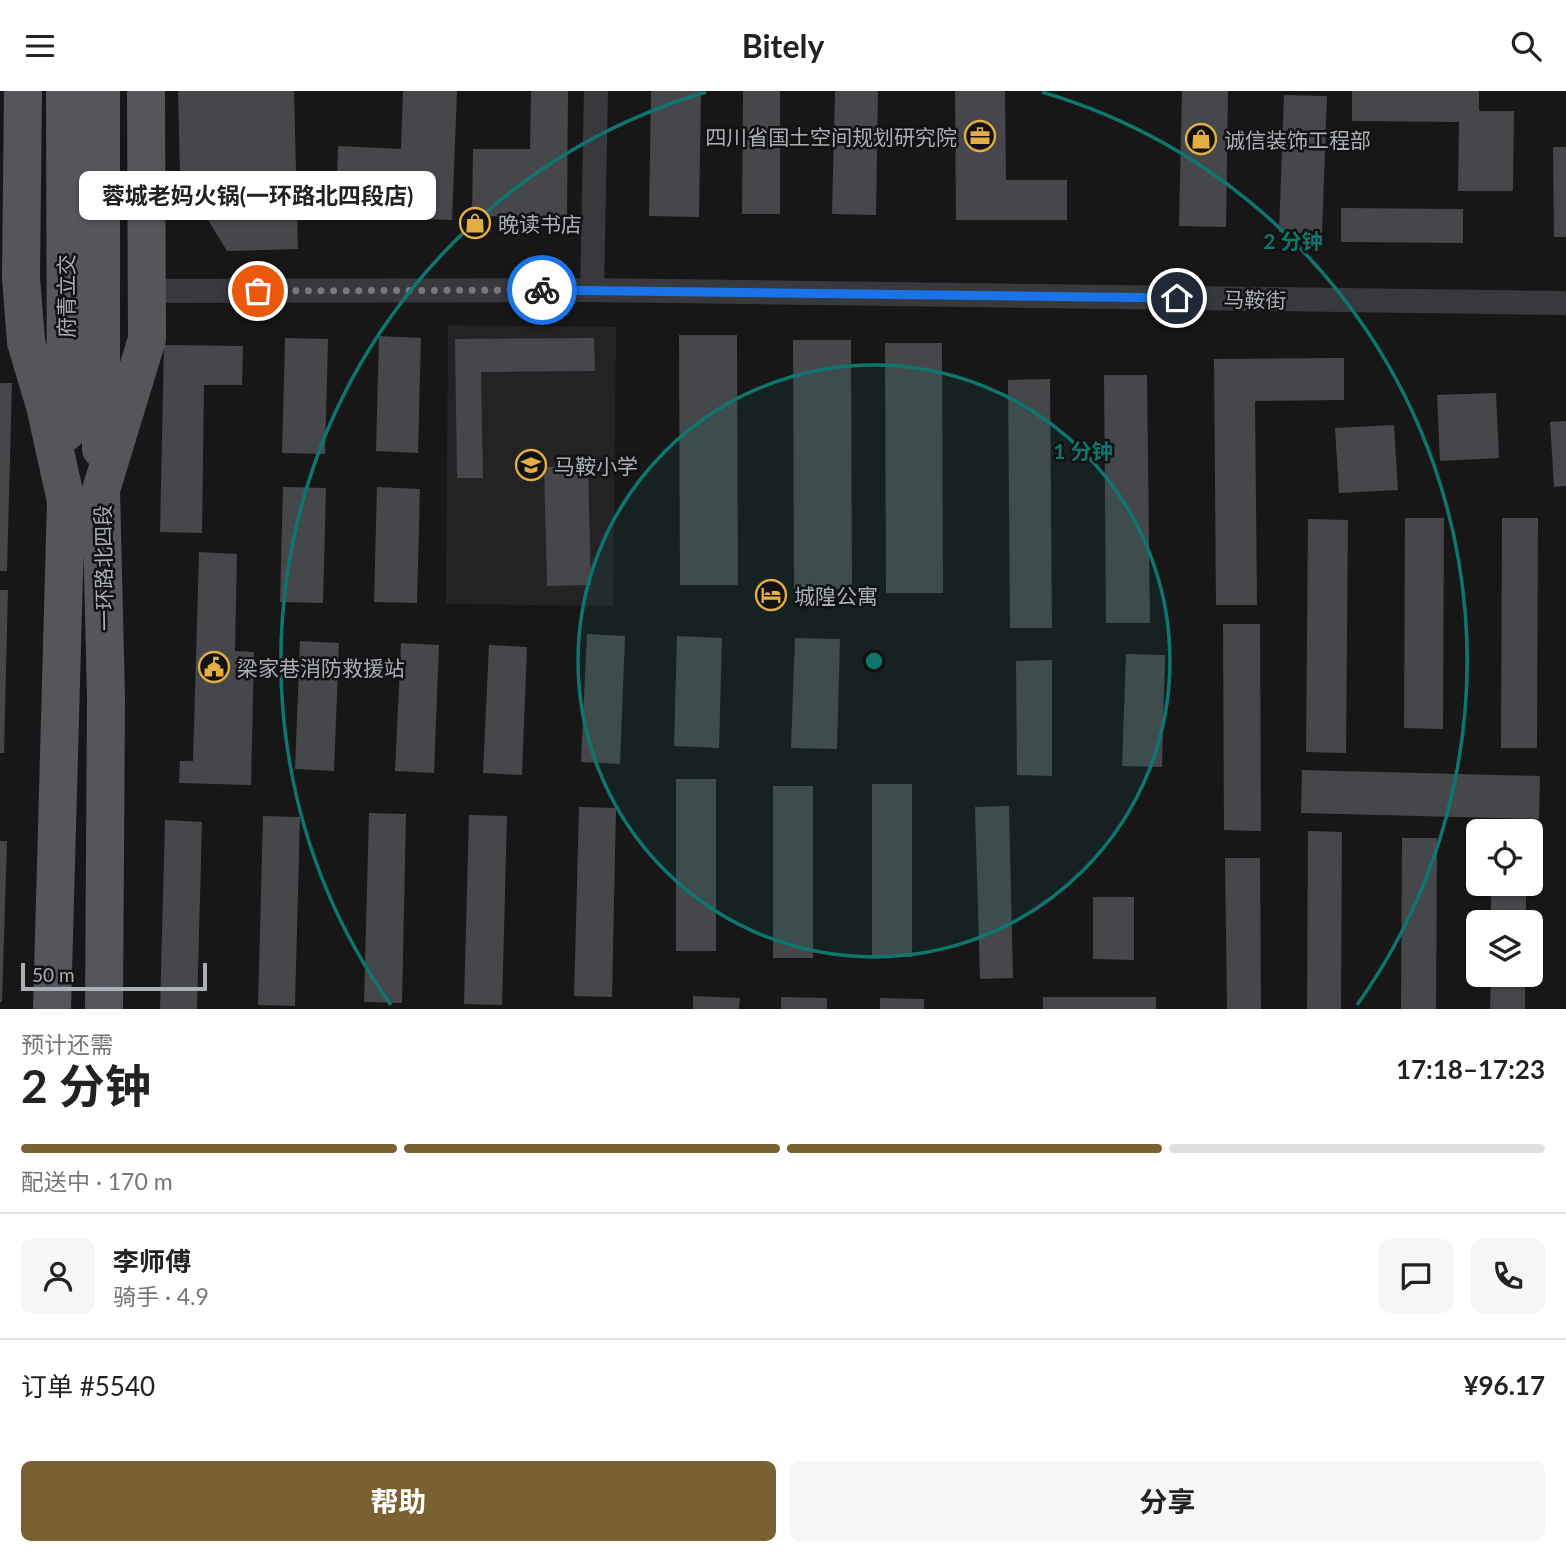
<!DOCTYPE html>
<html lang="zh">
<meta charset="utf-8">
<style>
body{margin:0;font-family:Lato,"Noto Sans SC",sans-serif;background:#f6f6f6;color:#222;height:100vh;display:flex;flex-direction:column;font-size:26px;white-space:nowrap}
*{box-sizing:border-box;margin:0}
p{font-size:23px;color:#767676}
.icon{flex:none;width:38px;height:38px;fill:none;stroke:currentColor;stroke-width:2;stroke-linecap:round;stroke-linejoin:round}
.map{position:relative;height:918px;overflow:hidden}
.sheet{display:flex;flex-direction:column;background:#fff;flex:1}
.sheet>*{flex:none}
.buttons{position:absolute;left:1466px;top:728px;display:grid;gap:14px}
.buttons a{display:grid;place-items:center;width:77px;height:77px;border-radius:10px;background:#fff;box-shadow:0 2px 5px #0004;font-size:35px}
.scale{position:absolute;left:21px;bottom:18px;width:186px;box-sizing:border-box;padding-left:7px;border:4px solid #aaaeb7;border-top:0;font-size:19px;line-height:24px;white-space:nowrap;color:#aaaeb7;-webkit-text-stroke:5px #121213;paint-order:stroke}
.pin{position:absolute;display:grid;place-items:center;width:60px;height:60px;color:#fff;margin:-30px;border:4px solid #fff;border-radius:50%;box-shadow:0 2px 7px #0007}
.courier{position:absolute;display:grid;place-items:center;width:70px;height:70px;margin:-35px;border:5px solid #1a73e8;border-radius:50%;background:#fff;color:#222;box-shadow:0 2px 9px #0007}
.bubble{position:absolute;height:49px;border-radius:10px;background:#fff;box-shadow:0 2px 5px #0004;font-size:23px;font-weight:700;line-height:49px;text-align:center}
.overview em{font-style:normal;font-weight:700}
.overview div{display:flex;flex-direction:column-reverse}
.overview{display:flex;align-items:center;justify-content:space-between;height:119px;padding:0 21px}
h1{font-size:46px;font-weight:700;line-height:52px}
.bar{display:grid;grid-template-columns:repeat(4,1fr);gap:10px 7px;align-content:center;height:84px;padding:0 21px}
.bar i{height:9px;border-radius:5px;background:#e0e0e0}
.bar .active{background:#796131}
.bar p{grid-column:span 4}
.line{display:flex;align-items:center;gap:18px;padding:0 21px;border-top:2px solid #e0e0e0}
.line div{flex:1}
.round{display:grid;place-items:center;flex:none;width:74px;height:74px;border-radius:10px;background:#f6f6f6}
.button{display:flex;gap:14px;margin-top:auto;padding:14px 21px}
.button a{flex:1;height:80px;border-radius:10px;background:#796131;color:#fff;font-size:28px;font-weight:700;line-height:80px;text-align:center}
.button a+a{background:#f6f6f6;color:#222}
header{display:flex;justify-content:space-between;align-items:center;height:91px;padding:0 21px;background:#fff;font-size:32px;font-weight:700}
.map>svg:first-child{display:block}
.built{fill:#232325}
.building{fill:#46474b}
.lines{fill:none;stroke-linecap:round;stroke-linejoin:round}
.street{stroke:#38393d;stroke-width:24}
.primary{stroke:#54565c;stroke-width:38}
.done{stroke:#77797f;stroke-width:7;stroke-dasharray:0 12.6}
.route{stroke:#1a73e8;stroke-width:9}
.ring{fill:none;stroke:#0f766e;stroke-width:3.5}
.labels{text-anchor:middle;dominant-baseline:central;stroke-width:5;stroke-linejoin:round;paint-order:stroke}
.poi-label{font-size:21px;fill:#aaaeb7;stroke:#121213;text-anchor:start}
.street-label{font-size:21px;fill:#aaaeb7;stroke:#121213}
.centre{fill:#0f766e;stroke:#121213;stroke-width:3.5}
.ring-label{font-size:21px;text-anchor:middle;font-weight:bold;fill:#0f766e;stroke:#121213;stroke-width:5;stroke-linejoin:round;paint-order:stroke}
</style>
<header><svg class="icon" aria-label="menu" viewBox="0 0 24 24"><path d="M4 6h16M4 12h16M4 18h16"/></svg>Bitely<svg class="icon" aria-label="search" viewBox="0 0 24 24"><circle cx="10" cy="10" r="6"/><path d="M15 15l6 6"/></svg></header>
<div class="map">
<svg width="1566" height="918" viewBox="0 0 1566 918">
<rect width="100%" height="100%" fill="#171718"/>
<path class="built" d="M 448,234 L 616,236 L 613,515 L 446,513 Z"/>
<path class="building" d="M 178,0 L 294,0 L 298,158 L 227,160 L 180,83 Z
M 403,0 L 457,0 L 452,129 L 336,125 L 338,55 L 401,58 Z
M 531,0 L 568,0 L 567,126 L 472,125 L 473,58 L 530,58 Z
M 651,0 L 701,0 L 699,126 L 649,125 Z
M 743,0 L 780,0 L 780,123 L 742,123 Z
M 835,0 L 878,0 L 876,124 L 832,123 Z
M 955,0 L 1005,0 L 1006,89 L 1067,89 L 1067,129 L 956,129 Z
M 1182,0 L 1228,0 L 1226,136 L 1179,135 Z
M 1352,0 L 1479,0 L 1479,20 L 1514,20 L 1513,100 L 1458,100 L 1459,31 L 1352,30 Z
M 1284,4 L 1327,5 L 1322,143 L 1279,141 Z
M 1553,56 L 1566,56 L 1566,146 L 1554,146 Z
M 1341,117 L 1463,118 L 1463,152 L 1341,151 Z
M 679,244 L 737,244 L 738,494 L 680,494 Z
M 379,245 L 421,247 L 418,362 L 376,360 Z
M 285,247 L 328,248 L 325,363 L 282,362 Z
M 594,247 L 595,280 L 481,281 L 483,387 L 457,387 L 455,248 Z
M 793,249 L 851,249 L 852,498 L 794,498 Z
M 885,252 L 942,252 L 943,502 L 886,502 Z
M 164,254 L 243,255 L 242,294 L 204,294 L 202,442 L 160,441 Z
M 1344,267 L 1344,309 L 1255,310 L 1257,514 L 1216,514 L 1214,268 Z
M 1104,284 L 1147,284 L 1150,532 L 1106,532 Z
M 1050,288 L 1052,537 L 1010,537 L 1008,289 Z
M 0,292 L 12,292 L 7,480 L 0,480 Z
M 1496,302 L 1499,367 L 1440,370 L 1437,304 Z
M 1566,330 L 1566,395 L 1554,396 L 1550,331 Z
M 1394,334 L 1398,399 L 1339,402 L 1335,337 Z
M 588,375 L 591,494 L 547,495 L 544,376 Z
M 283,396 L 326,397 L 323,512 L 280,511 Z
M 377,396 L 420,398 L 417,512 L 374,511 Z
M 1405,427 L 1444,427 L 1443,638 L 1404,637 Z
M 1502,427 L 1538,427 L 1537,657 L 1501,657 Z
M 1308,428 L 1348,429 L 1346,662 L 1306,661 Z
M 199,461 L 237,463 L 235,560 L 254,561 L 251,694 L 179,692 L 180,670 L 193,670 Z
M 0,499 L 8,499 L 4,662 L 0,662 Z
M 1223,533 L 1260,533 L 1261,740 L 1224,739 Z
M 587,543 L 625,545 L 620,673 L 581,671 Z
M 677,545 L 722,547 L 719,657 L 674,655 Z
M 795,547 L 840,548 L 837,658 L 791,657 Z
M 300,550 L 339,552 L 334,680 L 295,678 Z
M 401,552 L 439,554 L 434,682 L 395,680 Z
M 489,554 L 527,556 L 522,684 L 483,682 Z
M 1126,563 L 1165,564 L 1162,676 L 1122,675 Z
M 1052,569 L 1052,685 L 1017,684 L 1016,570 Z
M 1302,679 L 1540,685 L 1539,728 L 1301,722 Z
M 676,688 L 716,688 L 716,860 L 676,860 Z
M 872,693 L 912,693 L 912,866 L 872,866 Z
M 773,695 L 813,695 L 813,867 L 773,867 Z
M 1009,715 L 1013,887 L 980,888 L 975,716 Z
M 579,716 L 616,717 L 612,906 L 574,905 Z
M 369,722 L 406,723 L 402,912 L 364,911 Z
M 469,724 L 507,725 L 502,914 L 464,913 Z
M 263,725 L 300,726 L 295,915 L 258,914 Z
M 165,729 L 202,731 L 197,918 L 160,918 Z
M 1308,740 L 1342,741 L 1341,918 L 1307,918 Z
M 1402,747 L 1437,747 L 1436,918 L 1401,918 Z
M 0,750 L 7,750 L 2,911 L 0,911 Z
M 1225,767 L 1260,767 L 1261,918 L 1227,918 Z
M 1491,793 L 1526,793 L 1526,831 L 1491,831 Z
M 1093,806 L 1134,806 L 1134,869 L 1093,868 Z
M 1491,884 L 1525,884 L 1525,918 L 1490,918 Z
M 693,905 L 740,907 L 739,918 L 693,918 Z
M 781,906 L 827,907 L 827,918 L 781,918 Z
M 1043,906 L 1156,906 L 1156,918 L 1043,918 Z
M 880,907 L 924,908 L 924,918 L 880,918 Z"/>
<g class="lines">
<path class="street" d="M 592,199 L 596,0
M 147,200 L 592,199 L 1566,212"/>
<path class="primary" d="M 23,0 L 21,186 L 26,251 L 45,315 L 66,410 L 52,918
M 65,0 L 66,341
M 101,358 L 101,0
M 104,918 L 106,606 L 101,399 L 147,248 L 146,0"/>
</g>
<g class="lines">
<path class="done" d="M 258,200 L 542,199"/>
<path class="route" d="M 542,199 L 1177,207"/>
</g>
<circle cx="874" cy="570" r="296" fill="#0f766e" fill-opacity=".12"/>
<g class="ring">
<circle cx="874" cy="570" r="296"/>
<path d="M391 914A593 593 0 0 1 706 1M1042 1A593 593 0 0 1 1357 914"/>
</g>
<defs>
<g id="office-ring" transform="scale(1.575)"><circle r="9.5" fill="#121213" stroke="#e4ae43" stroke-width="1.5"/><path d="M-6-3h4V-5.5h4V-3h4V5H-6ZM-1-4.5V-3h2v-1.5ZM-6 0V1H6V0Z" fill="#e4ae43"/></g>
<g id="shop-ring" transform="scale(1.575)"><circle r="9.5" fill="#121213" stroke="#e4ae43" stroke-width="1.5"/><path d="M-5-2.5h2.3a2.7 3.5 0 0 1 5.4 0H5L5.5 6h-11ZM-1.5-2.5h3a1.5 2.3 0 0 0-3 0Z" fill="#e4ae43"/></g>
<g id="school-ring" transform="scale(1.575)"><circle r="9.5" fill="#121213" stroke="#e4ae43" stroke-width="1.5"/><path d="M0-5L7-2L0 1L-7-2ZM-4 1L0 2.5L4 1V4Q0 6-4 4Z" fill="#e4ae43"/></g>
<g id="hotel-ring" transform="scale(1.575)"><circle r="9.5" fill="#121213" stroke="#e4ae43" stroke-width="1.5"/><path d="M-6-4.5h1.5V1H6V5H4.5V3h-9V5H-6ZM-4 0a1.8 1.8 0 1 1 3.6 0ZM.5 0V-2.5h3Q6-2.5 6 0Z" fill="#e4ae43"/></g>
<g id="civic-ring" transform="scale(1.575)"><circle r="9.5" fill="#121213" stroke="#e4ae43" stroke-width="1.5"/><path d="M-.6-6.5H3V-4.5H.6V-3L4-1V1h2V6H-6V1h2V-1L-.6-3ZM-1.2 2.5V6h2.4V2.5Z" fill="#e4ae43"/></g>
</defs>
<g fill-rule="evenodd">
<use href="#office-ring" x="980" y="45"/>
<use href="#shop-ring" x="1201" y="48"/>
<use href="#shop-ring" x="475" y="132"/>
<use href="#school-ring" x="531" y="374"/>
<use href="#hotel-ring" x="771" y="504"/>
<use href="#civic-ring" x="214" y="576"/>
</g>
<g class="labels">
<g class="poi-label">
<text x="957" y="45" text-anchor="end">四川省国土空间规划研究院</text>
<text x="1224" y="48">诚信装饰工程部</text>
<text x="498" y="132">晚读书店</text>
<text x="554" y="374">马鞍小学</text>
<text x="794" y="504">城隍公寓</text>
<text x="237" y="576">梁家巷消防救援站</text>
</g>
<g class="street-label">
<text transform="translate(65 205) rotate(-90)">府青立交</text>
<text transform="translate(1255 208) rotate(1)">马鞍街</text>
<text transform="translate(103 477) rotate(-91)">一环路北四段</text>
</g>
</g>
<circle cx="874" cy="570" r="10" class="centre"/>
<g class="ring-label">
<text x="1293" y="158">2 分钟</text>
<text x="1083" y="368">1 分钟</text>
</g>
</svg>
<div class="buttons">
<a><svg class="icon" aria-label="locate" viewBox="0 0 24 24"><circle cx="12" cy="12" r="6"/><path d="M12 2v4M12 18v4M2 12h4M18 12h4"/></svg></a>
<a><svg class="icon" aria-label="layers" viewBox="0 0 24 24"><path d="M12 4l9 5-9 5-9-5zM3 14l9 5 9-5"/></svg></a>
</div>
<div class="scale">50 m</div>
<div class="pin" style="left:258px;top:200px;background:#ea580c"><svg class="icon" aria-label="bag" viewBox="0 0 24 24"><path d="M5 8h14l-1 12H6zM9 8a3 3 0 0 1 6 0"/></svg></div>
<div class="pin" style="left:1177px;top:207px;background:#1f2937"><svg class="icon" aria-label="home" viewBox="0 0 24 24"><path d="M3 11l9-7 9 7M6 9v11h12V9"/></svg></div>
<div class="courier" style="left:542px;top:199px"><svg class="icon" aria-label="bike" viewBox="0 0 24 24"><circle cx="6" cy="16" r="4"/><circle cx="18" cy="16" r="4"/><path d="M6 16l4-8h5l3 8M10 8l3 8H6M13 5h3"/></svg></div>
<div class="bubble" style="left:79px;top:80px;width:357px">蓉城老妈火锅(一环路北四段店)</div>
</div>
<section class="sheet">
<div class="overview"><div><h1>2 分钟</h1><p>预计还需</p></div><em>17:18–17:23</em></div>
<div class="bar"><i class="active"></i><i class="active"></i><i class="active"></i><i></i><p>配送中 · 170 m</p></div>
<div class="line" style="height:126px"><a class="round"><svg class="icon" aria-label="person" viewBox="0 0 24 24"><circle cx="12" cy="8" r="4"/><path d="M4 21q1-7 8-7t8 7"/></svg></a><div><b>李师傅</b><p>骑手 · 4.9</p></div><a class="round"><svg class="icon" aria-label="chat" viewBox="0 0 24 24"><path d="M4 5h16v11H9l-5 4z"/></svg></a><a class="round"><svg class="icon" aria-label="phone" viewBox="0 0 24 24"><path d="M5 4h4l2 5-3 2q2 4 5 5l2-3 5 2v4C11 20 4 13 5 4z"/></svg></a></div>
<div class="line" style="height:91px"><div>订单 #5540</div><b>¥96.17</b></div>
<div class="button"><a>帮助</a><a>分享</a></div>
</section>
